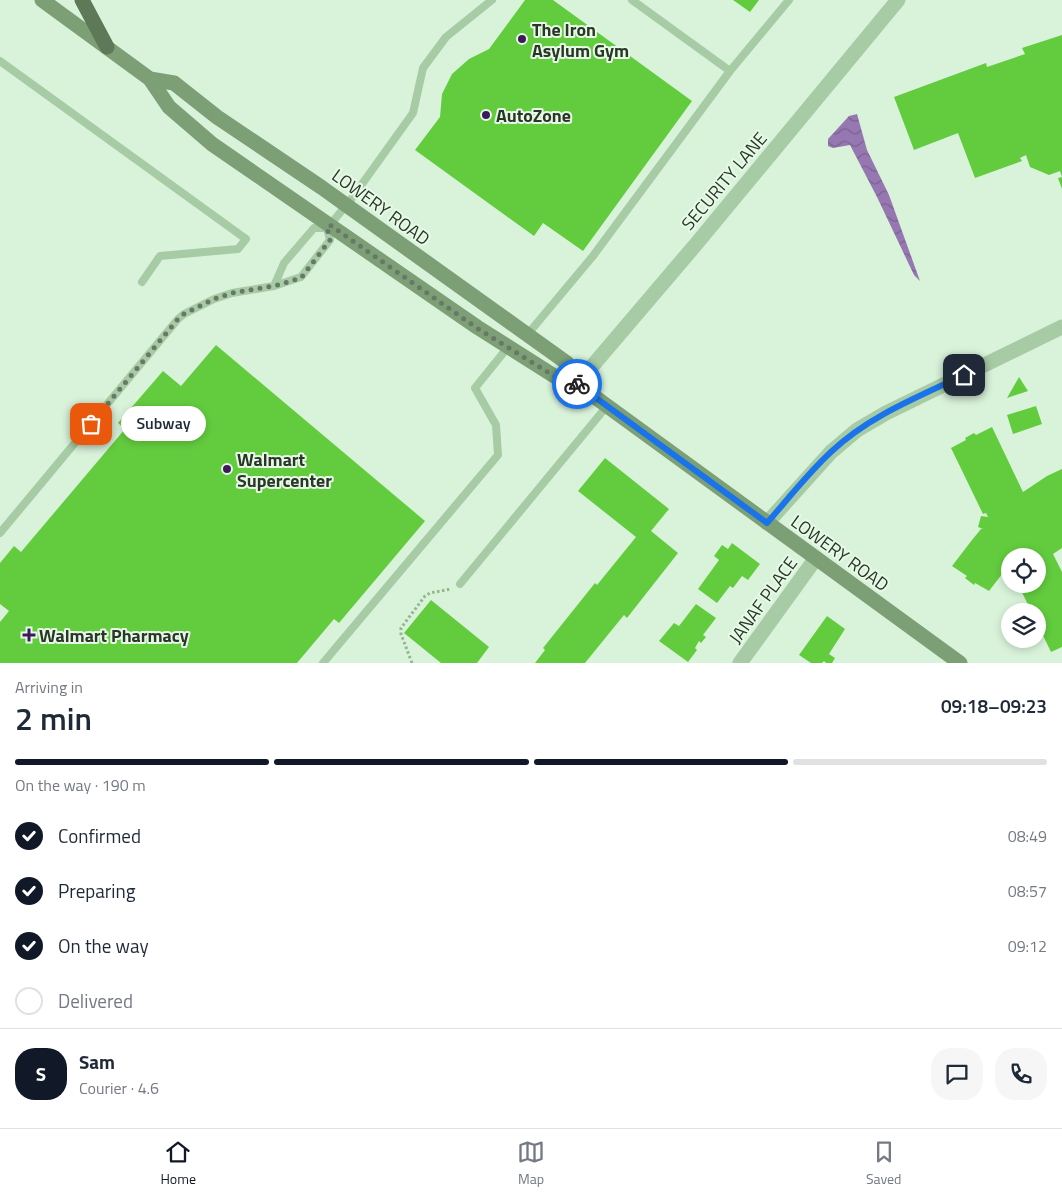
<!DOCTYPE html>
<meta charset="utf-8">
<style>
body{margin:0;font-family:"Titillium Web",sans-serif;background:#f6f6f7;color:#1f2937;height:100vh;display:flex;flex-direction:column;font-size:19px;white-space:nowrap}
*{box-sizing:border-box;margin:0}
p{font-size:16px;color:#747a83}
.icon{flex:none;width:28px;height:28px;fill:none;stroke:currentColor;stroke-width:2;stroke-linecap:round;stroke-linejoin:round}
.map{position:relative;height:663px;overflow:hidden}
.drawer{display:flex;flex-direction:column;background:#fff;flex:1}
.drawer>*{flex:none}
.controls{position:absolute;left:1001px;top:548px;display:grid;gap:10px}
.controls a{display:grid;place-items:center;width:45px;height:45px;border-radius:50%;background:#fff;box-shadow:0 2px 8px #0003;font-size:25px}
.pin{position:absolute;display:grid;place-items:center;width:42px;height:42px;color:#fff;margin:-21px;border-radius:10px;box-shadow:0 2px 8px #0006}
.courier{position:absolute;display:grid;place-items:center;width:50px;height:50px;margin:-25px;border:4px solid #1a73e8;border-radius:50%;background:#fff;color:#222;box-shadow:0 1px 6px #0007}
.bubble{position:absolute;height:35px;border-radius:18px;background:#fff;box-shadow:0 2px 8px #0003;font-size:16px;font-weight:600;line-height:35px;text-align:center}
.head em{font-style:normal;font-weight:600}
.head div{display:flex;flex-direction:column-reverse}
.head{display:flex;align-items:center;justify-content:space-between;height:85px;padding:0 15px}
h1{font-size:32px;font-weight:600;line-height:38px}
.bar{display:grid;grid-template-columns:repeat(4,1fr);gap:8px 5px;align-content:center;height:60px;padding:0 15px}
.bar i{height:6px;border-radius:4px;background:#e0e1e3}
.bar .on{background:#111827}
.bar p{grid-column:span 4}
.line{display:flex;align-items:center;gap:12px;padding:0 15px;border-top:1px solid #e0e1e3}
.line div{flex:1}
.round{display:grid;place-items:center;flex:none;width:52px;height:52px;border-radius:20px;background:#f6f6f7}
ol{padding:0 15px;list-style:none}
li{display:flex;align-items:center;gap:15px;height:55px}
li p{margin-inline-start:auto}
li .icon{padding:5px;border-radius:50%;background:#111827;color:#fff;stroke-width:4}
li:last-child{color:#747a83}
li i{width:28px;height:28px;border:2px solid #e0e1e3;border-radius:50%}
.tabs{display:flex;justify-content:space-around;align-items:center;height:70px;border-top:1px solid #e0e1e3;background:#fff;font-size:14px;color:#747a83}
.tabs a{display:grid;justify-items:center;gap:2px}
.tabs .on{color:#111827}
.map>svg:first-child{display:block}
.water{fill:url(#water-waves)}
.building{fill:#63cc3e}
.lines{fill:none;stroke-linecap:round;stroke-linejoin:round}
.path{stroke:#92b78f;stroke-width:3;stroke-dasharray:2.5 2.5;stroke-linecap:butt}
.lane{stroke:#a7cba5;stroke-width:8}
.street{stroke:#a7cba5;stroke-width:15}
.secondary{stroke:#7c9f76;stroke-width:15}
.primary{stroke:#5d7957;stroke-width:15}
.done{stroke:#677966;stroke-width:5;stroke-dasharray:0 9}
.route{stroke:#1a73e8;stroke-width:6}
.poi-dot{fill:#3e1a5a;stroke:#e6fae7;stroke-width:2}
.labels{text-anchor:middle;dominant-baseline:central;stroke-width:4;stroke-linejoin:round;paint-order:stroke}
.poi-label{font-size:18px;font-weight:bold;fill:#2a3727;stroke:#e6fae7;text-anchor:start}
.street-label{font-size:18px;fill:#2a3727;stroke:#e6fae7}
</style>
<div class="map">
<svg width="1062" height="663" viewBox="0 0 1062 663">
<defs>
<pattern id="water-waves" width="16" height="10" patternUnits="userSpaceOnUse" patternTransform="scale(1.25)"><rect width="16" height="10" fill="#9677b1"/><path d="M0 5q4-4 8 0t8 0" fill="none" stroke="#7b6290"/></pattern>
</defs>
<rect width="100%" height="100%" fill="#d9f3da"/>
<path class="water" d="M 857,114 L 867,150 L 889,195 L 920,281 L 914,275 L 877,197 L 850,145 L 833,148 L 828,146 L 828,139 L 849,116 Z"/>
<path class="building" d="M 525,0 L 553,0 L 692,101 L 583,251 L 543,223 L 534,236 L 415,150 L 440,117 L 442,94 L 452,74 L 469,59 L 489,49 Z
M 733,0 L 759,0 L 750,12 Z
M 1062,35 L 1062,189 L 1058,178 L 1062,177 L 1060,171 L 1049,175 L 1030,167 L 1026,155 L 1020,158 L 1022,161 L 975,178 L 958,133 L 914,150 L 894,97 L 986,63 L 987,67 L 1025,54 L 1022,48 Z
M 216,345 L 425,521 L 339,623 L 334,619 L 297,663 L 0,663 L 0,622 L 9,611 L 0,604 L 0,563 L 14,546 L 21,552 L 125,429 L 118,423 L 163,371 L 181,386 Z
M 1019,377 L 1028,391 L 1007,398 Z
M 1036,406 L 1042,424 L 1013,434 L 1007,415 Z
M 992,427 L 1023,492 L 1047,476 L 1062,469 L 1062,548 L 1053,554 L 1062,572 L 1062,647 L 1051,652 L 1038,625 L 1038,611 L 1031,611 L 1018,584 L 1038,584 L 1038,556 L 1010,556 L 1010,567 L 1009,565 L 989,591 L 975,583 L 974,585 L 965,578 L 967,576 L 952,566 L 972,540 L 981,529 L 983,529 L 978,527 L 981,516 L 988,517 L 986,513 L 983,514 L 951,448 L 966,440 L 965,438 L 974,433 L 976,435 Z
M 605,458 L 669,509 L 651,531 L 678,553 L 627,618 L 624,615 L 585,663 L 535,663 L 545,650 L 543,648 L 595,583 L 597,585 L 636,537 L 578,491 Z
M 732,543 L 760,564 L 748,580 L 742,576 L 733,588 L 730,586 L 717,603 L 698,589 L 719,560 L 714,556 L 722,545 L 728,549 Z
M 431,600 L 489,647 L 477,663 L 441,663 L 404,633 Z
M 696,604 L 716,618 L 703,635 L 706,637 L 701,643 L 699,641 L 695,648 L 697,650 L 688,662 L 659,641 L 674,623 L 679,626 Z
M 827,616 L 845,629 L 829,654 L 835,658 L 832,663 L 826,663 L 824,661 L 822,663 L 811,663 L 799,655 Z"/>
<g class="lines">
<path class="path" d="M 412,663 L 401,634 L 401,628 L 425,596 L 430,593 L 451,589"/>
<path class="lane" d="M 632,0 L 730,71
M 0,61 L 246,239 L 238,249 L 160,256 L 142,282
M 274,286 L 284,263 L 314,228 L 327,228 L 330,225 L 352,198 L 413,113 L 423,68 L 446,37 L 492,0
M 527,335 L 593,256 L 730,71 L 789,0
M 0,533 L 178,319 L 184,314 L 214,299 L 232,293 L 274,286 L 301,277 L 330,240 L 327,228
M 460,584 L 607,406
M 323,663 L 498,455 L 496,425 L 475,388 L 508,347"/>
<path class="street" d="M 577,384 L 697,243 L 898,0
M 767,523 L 831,452 L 857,430 L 886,413 L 1062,327
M 740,663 L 816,558"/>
<path class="secondary" d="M 42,0 L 150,79 L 169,107 L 212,144 L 477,327 L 559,379 L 577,384 L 960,663
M 150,79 L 174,83 L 217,117 L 321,187 L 567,363 L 577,384"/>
<path class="primary" d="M 82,0 L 107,47"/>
</g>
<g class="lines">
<path class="done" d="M 91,424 L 178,319 L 184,314 L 214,299 L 232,293 L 274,286 L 301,278 L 330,240 L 327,228 L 330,225 L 477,328 L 559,379 L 577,384"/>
<path class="route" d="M 577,384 L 767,523 C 788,499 808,473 832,451 C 869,416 918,397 964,375"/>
</g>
<g class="poi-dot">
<circle cx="522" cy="39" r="5"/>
<circle cx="486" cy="115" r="5"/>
<circle cx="227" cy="469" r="5"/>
<path d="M26.5 627.5h5v5h5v5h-5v5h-5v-5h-5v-5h5z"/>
</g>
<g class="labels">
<g class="poi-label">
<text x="532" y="29">The Iron<tspan x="532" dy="21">Asylum Gym</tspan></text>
<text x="496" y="115">AutoZone</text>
<text x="237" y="459">Walmart<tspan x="237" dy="21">Supercenter</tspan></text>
<text x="39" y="635">Walmart Pharmacy</text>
</g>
<g class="street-label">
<text transform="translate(724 181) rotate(-50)">SECURITY LANE</text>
<text transform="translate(381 207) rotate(36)">LOWERY ROAD</text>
<text transform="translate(840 553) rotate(36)">LOWERY ROAD</text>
<text transform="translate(763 600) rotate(-54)">JANAF PLACE</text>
</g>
</g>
</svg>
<div class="controls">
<a><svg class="icon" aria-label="locate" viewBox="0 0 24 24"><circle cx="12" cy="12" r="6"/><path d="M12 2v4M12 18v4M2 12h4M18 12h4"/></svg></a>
<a><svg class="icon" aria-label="layers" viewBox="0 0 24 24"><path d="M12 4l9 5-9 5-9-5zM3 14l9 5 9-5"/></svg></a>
</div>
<div class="pin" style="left:91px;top:424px;background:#ea580c"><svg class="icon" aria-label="bag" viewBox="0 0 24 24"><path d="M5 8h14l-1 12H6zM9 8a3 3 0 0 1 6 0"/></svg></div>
<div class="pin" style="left:964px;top:375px;background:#1f2937"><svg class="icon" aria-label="home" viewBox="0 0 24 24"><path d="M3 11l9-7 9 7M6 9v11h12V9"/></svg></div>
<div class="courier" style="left:577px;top:384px"><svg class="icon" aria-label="bike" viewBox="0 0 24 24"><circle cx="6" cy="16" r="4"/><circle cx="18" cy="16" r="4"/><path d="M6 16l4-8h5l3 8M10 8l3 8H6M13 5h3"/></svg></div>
<div class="bubble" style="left:121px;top:406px;width:85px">Subway</div>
</div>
<section class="drawer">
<div class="head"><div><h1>2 min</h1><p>Arriving in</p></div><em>09:18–09:23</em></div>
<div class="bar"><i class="on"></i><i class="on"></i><i class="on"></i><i></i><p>On the way · 190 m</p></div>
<ol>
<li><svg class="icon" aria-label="check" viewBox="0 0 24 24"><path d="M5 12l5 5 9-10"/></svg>Confirmed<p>08:49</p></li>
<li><svg class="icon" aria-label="check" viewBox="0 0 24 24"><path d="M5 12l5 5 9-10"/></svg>Preparing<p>08:57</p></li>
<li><svg class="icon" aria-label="check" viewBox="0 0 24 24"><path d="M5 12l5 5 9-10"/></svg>On the way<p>09:12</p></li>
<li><i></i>Delivered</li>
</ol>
<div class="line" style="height:90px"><b class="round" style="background:#111827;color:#fff">S</b><div><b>Sam</b><p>Courier · 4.6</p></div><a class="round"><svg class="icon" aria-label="chat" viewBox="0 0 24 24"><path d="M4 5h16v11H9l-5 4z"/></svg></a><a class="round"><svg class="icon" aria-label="phone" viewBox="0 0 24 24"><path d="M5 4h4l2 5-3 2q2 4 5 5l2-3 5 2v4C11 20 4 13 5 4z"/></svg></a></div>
</section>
<nav class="tabs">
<a class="on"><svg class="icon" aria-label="home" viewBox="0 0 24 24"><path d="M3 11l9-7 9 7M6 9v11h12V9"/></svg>Home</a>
<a><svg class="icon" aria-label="map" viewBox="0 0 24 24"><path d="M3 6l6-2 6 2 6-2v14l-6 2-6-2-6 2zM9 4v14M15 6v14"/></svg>Map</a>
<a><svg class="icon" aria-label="saved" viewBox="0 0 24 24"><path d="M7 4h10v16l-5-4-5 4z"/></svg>Saved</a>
</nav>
